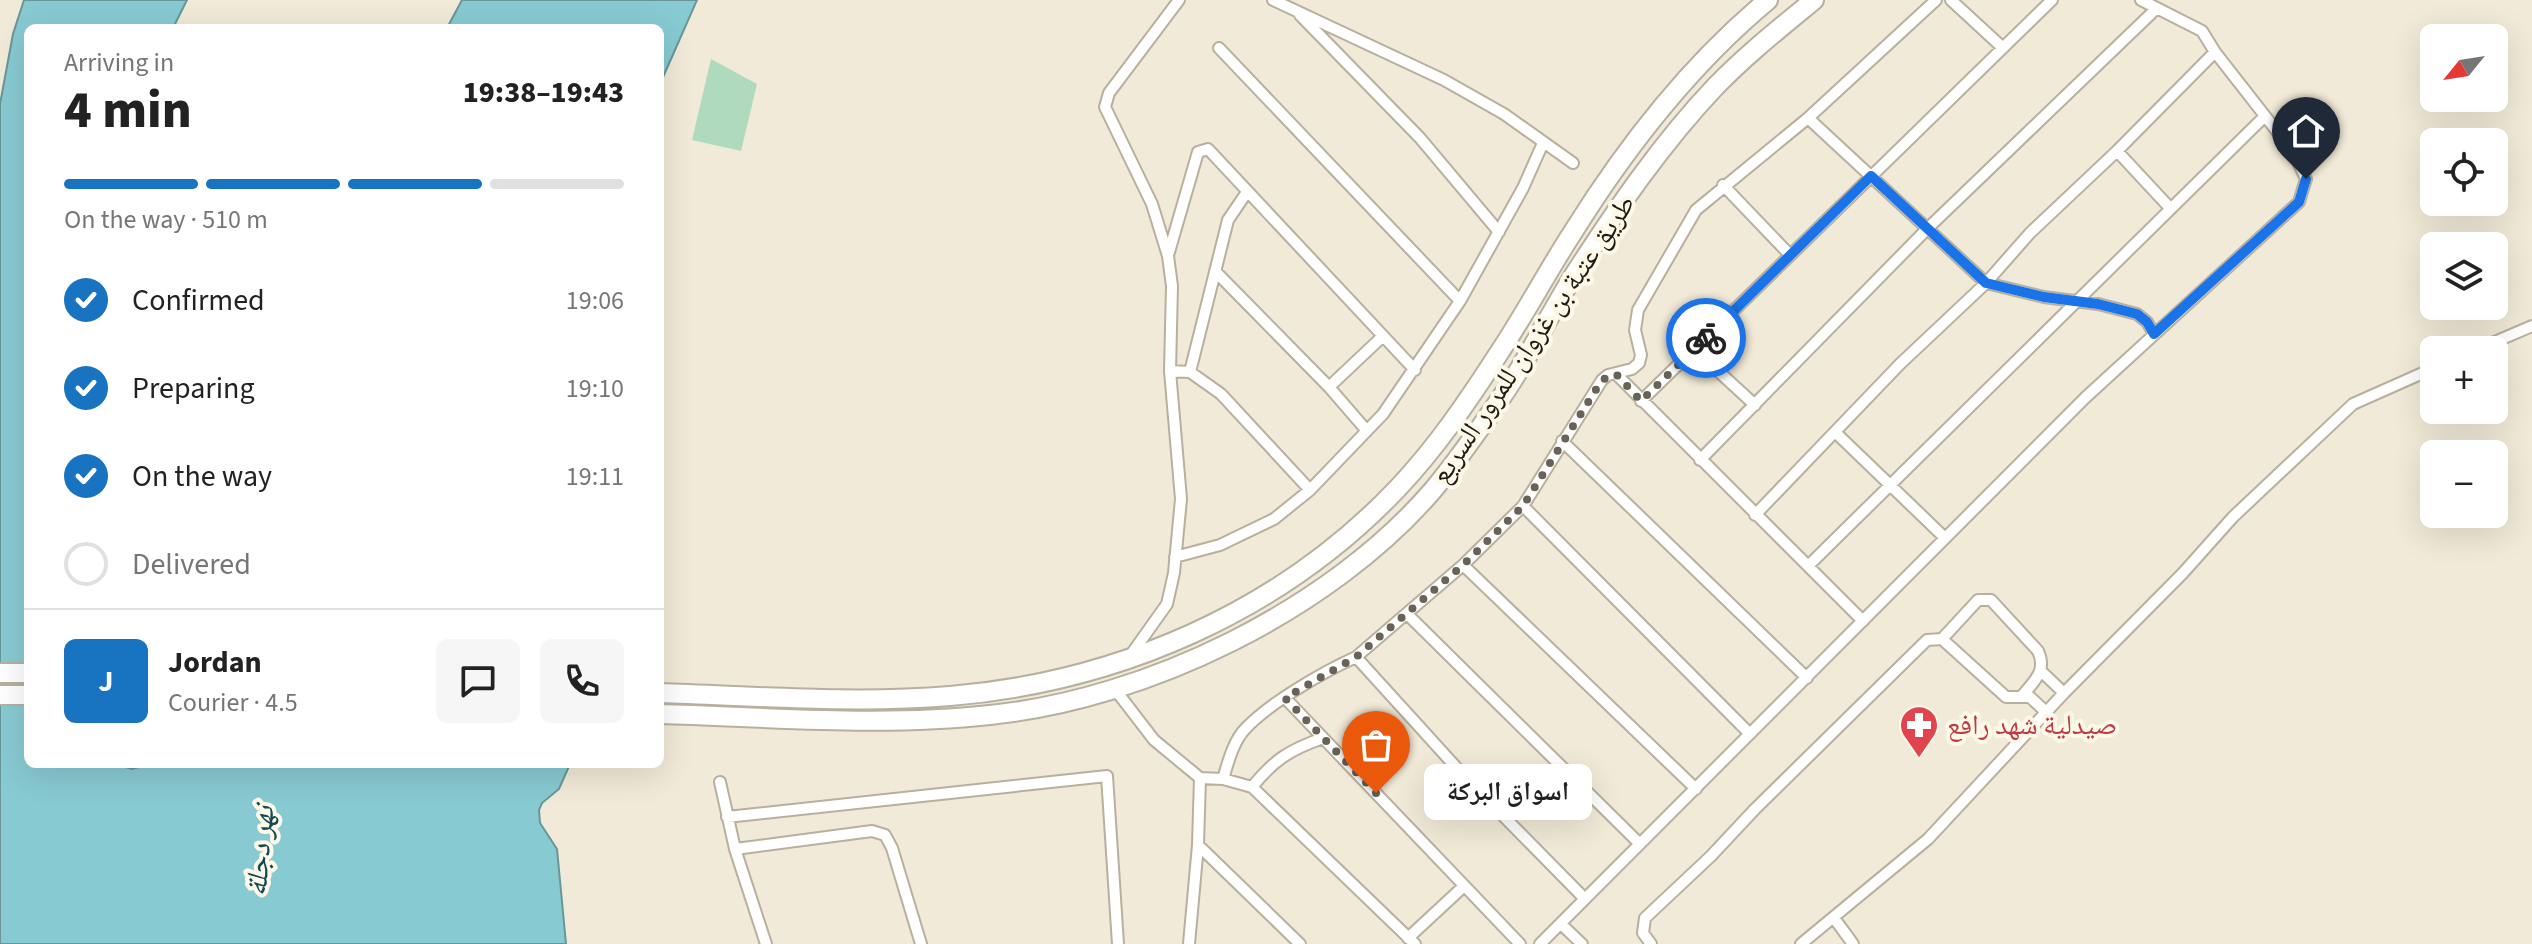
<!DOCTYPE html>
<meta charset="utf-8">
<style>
body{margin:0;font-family:"Source Sans 3","Noto Naskh Arabic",sans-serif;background:#f6f6f6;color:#222;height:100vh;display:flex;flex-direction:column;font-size:30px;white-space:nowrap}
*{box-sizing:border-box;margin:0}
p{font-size:26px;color:#767676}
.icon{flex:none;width:44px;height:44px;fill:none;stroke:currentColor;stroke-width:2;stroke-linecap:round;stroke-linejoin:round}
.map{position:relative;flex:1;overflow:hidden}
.panel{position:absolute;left:24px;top:24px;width:640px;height:744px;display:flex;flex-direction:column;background:#fff;border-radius:12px;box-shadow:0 8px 32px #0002}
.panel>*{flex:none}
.needle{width:52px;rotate:240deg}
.controls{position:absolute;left:2420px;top:24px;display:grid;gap:16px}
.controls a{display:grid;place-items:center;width:88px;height:88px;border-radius:12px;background:#fff;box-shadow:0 8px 32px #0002;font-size:40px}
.pin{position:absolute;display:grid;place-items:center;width:68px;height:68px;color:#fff;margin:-82px -34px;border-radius:50% 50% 50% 0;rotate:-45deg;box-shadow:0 0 8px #0007}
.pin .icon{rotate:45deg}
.courier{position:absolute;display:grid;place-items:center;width:80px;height:80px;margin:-40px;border:6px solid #1a73e8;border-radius:50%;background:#fff;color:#222;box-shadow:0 2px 10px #0007}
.bubble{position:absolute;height:56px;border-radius:12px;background:#fff;box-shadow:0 8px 32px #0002;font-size:26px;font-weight:800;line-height:56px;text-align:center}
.summary em{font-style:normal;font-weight:800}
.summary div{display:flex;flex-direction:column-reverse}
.summary{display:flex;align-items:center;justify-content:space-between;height:136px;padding:0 40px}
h1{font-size:52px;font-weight:800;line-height:60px}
.bar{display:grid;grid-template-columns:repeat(4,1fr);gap:12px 8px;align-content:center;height:96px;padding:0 40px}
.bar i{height:10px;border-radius:6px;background:#e0e0e0}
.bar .on{background:#1873c0}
.bar p{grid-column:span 4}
.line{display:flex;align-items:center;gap:20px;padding:0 40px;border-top:2px solid #e0e0e0}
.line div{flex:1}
.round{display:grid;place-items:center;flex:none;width:84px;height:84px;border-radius:12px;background:#f6f6f6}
ol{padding:0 40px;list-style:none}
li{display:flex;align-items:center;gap:24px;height:88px}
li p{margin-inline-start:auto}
li .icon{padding:8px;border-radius:50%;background:#1873c0;color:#fff;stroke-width:4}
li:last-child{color:#767676}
li i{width:44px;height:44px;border:4px solid #e0e0e0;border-radius:50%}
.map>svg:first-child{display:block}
.green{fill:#b0dabe}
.water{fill:#88cad2;stroke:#689699;stroke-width:2}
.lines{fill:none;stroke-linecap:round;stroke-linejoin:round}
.street-casing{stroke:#b8b09f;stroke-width:14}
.highway-casing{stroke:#b8b09f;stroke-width:22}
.street{stroke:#fff;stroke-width:10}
.highway{stroke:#fff;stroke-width:18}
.done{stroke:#686359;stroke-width:8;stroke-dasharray:0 14.4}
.route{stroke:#1a73e8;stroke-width:10}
.labels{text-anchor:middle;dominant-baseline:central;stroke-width:8;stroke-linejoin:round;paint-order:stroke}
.street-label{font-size:28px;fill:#1e1b15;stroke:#fef8e9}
.health-label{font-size:28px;fill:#be3a42;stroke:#fef8e9;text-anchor:start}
.water-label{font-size:30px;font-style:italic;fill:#0e4a50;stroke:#fef8e9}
</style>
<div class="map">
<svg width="2532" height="944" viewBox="0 0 2532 944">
<rect width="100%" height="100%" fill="#f2ead8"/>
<path class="green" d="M 711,59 L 757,84 L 741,151 L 692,140 Z"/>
<path class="water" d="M 24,0 L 187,0 L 173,28 L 28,28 L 28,764 L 115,764 L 132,769 L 150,764 L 570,764 L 559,789 L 542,803 L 539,810 L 540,823 L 557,849 L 566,944 L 0,944 L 0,104 L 13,34 Z
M 462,0 L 697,0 L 660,84 L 660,28 L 447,28 Z"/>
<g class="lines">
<g class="street-casing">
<path id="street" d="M 1273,0 L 1444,80 L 1504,114 L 1573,163
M 1951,0 L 2003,48
M 1300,15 L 1420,138 L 1499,232
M 1219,48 L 1460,301
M 1808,118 L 1986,283 L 2044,297 L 2098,304 L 2137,314 L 2147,322 L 2154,334
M 2117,151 L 2170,208
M 1723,185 L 1790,255
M 1169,252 L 1198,152 L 1208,149 L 1415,370
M 1215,271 L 1329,387 L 1367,431
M 1694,349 L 1755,405
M 2476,350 L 2532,326
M 1170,371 L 1190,372 L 1221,394 L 1310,490
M 1190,372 L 1228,220 L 1247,192
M 1616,374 L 1863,621
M 1329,387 L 1383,336
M 1641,401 L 2052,0
M 1835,432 L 1945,538
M 1562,441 L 1807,678
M 1700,460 L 1927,229 L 2157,8
M 1523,506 L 1750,734
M 1755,515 L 1900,364 L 1986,283 L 2030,233 L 2117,151 L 2215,52
M 1175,557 L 1220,545 L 1274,519 L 1310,490 L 1383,414 L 1460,301 L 1523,188 L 1543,143
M 1463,565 L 1696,789
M 1808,566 L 2264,117
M 1407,614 L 1640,844
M 1942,639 L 1978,600 L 1991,600 L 2038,651 C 2047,671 2035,680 2022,696
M 1130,656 L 1167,604 L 1174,573 L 1181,499 L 1170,371 L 1172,286 L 1168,256 L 1152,204 L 1105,107 L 1109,93 L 1179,0
M 1356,657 L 1463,565 L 1523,506 L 1602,380 L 1608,375 L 1632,369 L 1639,363 L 1641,355 L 1635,330 L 1638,310 L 1696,210 L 1808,118 L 1936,0
M 2042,672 L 2064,693
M 1114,688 L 1154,740 L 1200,778 L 1223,779 L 1252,787 L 1415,944
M 1285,698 L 1520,944
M 1223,779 C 1228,763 1233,741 1246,728 C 1271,702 1323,672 1356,657 L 1465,777 L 1585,899
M 720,782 L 735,849 L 766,944
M 1252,787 C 1274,760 1289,750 1323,738
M 727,817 L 1107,776 L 1118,944
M 1198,845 L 1300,944
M 735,849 L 872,831 L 885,835 L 892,848 L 921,944
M 1834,918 L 1853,944
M 1561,924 L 1582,944
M 1408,938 L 1464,886
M 1189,944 L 1198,845 L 1200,778
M 1540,944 L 2086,397 L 2299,202 L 2306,179 L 2294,153 L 2215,52 L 2202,31 L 2141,0
M 1651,944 L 1643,933 L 1645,918 L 1711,856 L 1755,809 L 1927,640 L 1942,639 L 2006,697 L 2030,697 L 2047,713
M 1801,944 L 1928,839 L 2064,693 L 2183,573 L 2233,517 L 2353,404 L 2434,368"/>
</g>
<g class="highway-casing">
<path id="highway" d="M 0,673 L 28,673
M 660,693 C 756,696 854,704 950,696 C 1118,682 1280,612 1397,489 C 1436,448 1468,401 1499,353 C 1525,314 1547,272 1573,232 C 1626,147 1691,64 1768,0
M 0,695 L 28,695
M 660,714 C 770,717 881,727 990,715 C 1147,699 1330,610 1433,490 C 1458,460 1481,427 1503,395 C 1529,357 1549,315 1574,275 C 1616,210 1661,144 1715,87 C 1746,55 1780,28 1814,0"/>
</g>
<use href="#street" class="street"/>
<use href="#highway" class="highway"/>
</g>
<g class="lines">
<path class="done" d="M 1376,793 L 1285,698 L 1356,657 L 1463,565 L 1523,506 L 1602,380 L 1616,374 L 1641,401 L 1706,338"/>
<path class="route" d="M 1706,338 L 1871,176 L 1986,283 L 2044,297 L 2098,304 L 2137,314 L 2147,322 L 2154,334 L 2299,202 L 2306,179"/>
</g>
<defs>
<g id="pharmacy-pin" transform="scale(2)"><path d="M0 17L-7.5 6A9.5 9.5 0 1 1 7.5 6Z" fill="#e0444e" stroke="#fef8e9"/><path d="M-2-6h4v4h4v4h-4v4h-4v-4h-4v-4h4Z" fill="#fff"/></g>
</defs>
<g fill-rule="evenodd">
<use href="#pharmacy-pin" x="1919" y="725"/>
</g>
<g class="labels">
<g class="street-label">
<text transform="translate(1533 339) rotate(-56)">طريق عتبة بن غزوان للمرور السريع</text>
</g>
<g class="health-label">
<text x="1947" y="725">صيدلية شهد رافع</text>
</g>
<g class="water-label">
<text transform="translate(260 851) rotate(-85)">نهر دجلة</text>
</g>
</g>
</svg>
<div class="controls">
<a><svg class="needle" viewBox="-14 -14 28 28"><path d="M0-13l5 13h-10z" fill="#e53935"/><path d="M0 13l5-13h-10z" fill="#767676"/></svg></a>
<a><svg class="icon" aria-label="locate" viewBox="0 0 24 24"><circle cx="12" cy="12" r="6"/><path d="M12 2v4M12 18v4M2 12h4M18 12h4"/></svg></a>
<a><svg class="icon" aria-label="layers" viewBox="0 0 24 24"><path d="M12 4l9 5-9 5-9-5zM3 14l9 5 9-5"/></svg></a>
<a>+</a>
<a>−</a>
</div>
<div class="pin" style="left:1376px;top:793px;background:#ea580c"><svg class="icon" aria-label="bag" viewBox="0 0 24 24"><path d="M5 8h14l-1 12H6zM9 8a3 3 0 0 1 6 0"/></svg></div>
<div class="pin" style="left:2306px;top:179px;background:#1f2937"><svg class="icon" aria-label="home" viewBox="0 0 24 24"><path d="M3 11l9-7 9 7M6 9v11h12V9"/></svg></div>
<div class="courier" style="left:1706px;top:338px"><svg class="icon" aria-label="bike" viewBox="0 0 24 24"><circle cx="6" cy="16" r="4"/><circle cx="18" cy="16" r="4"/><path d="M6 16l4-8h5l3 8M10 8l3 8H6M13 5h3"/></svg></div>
<div class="bubble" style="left:1424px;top:764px;width:168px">اسواق البركة</div>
<section class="panel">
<div class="summary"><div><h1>4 min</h1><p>Arriving in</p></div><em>19:38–19:43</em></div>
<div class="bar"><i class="on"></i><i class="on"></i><i class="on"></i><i></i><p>On the way · 510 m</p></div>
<ol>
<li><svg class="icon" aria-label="check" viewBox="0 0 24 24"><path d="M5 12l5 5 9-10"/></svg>Confirmed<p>19:06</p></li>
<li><svg class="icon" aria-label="check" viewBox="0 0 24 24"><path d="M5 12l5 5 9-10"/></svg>Preparing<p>19:10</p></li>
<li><svg class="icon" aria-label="check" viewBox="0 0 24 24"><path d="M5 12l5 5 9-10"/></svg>On the way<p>19:11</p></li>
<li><i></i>Delivered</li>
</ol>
<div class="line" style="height:144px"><b class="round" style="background:#1873c0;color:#fff">J</b><div><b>Jordan</b><p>Courier · 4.5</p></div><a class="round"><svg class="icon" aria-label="chat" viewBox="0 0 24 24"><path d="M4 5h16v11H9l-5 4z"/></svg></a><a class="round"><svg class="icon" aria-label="phone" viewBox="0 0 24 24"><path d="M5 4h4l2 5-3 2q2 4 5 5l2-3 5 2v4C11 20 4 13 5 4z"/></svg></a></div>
</section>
</div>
